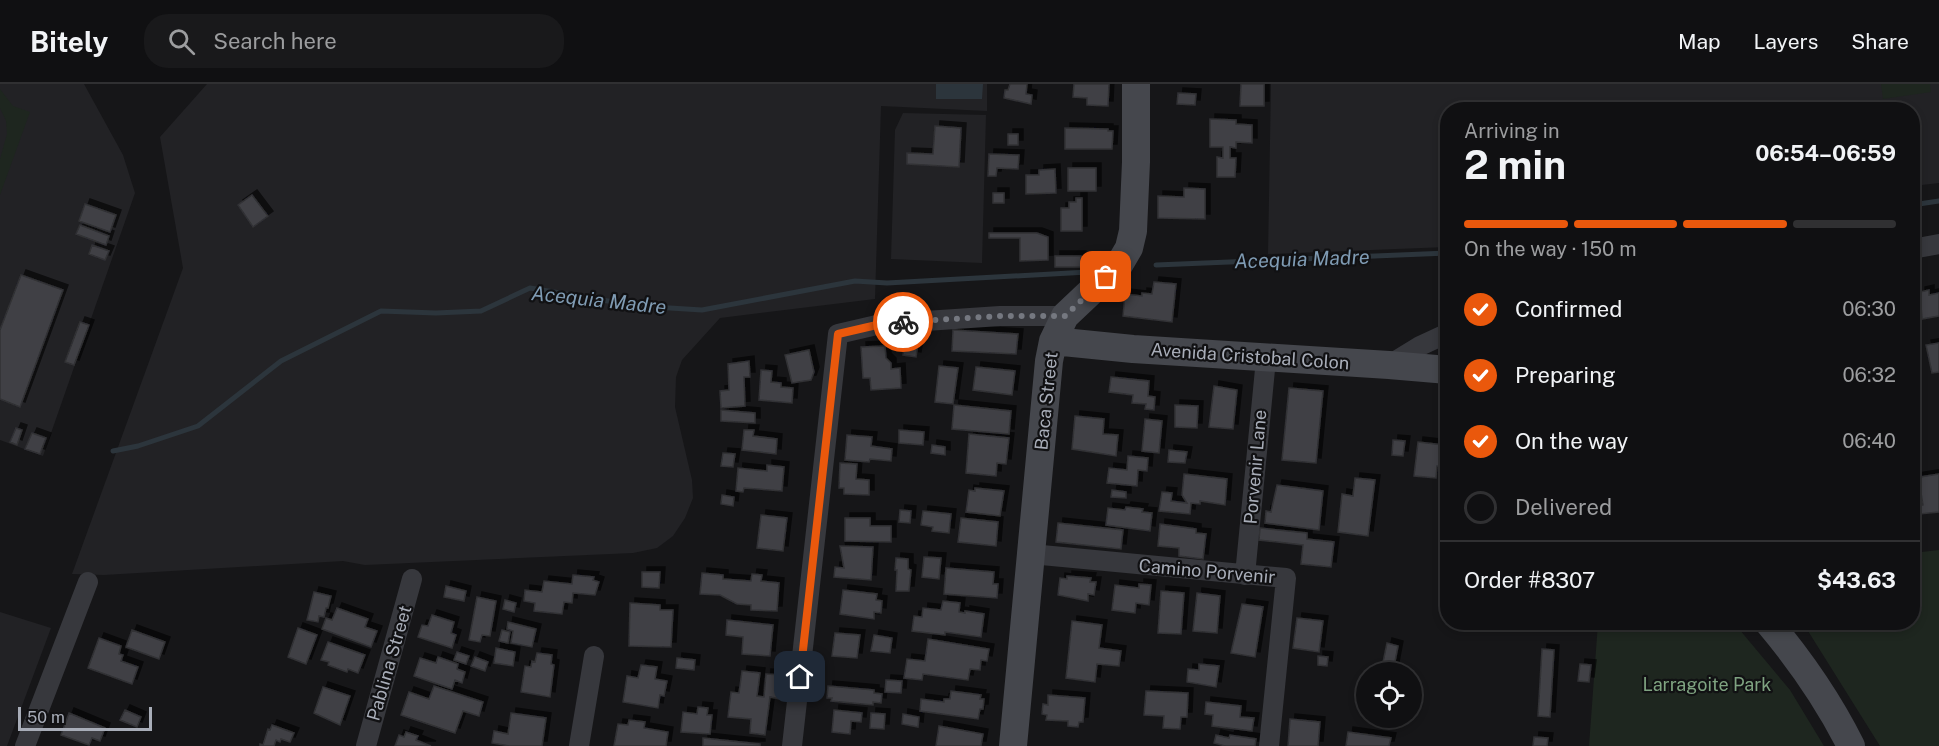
<!DOCTYPE html>
<meta charset="utf-8">
<style>
body{margin:0;font-family:"Public Sans",sans-serif;background:#19191b;color:#f1f3f6;height:100vh;display:flex;flex-direction:column;font-size:22px;white-space:nowrap}
*{box-sizing:border-box;margin:0}
p{font-size:20px;color:#9c9d9f}
.icon{flex:none;width:33px;height:33px;fill:none;stroke:currentColor;stroke-width:2;stroke-linecap:round;stroke-linejoin:round}
.map{position:relative;flex:1;overflow:hidden}
.side{position:absolute;left:1440px;top:18px;width:480px;height:528px;display:flex;flex-direction:column;background:#101012;border-radius:24px;box-shadow:0 3px 9px #0003,0 0 0 2px #303032}
.side>*{flex:none}
.buttons{position:absolute;left:1356px;top:578px;display:grid;gap:12px}
.buttons a{display:grid;place-items:center;width:66px;height:66px;border-radius:50%;background:#101012;box-shadow:0 3px 9px #0003,0 0 0 2px #303032;font-size:30px}
.scale{position:absolute;left:18px;bottom:15px;width:134px;box-sizing:border-box;padding-left:6px;border:3px solid #a8adb8;border-top:0;font-size:16px;line-height:21px;white-space:nowrap;color:#a8adb8;-webkit-text-stroke:4px #111113;paint-order:stroke}
.pin{position:absolute;display:grid;place-items:center;width:51px;height:51px;color:#fff;margin:-26px;border-radius:12px;box-shadow:0 3px 9px #0006}
.courier{position:absolute;display:grid;place-items:center;width:60px;height:60px;margin:-30px;border:4px solid #ea580c;border-radius:50%;background:#fff;color:#222;box-shadow:0 2px 8px #0007}
.headline em{font-style:normal;font-weight:700}
.headline div{display:flex;flex-direction:column-reverse}
.headline{display:flex;align-items:center;justify-content:space-between;height:102px;padding:0 24px}
h1{font-size:39px;font-weight:700;line-height:45px}
.bar{display:grid;grid-template-columns:repeat(4,1fr);gap:9px 6px;align-content:center;height:72px;padding:0 24px}
.bar i{height:8px;border-radius:4px;background:#303032}
.bar .active{background:#ea580c}
.bar p{grid-column:span 4}
.line{display:flex;align-items:center;gap:15px;padding:0 24px;border-top:2px solid #303032}
.line div{flex:1}
ol{padding:0 24px;list-style:none}
li{display:flex;align-items:center;gap:18px;height:66px}
li p{margin-inline-start:auto}
li .icon{padding:6px;border-radius:50%;background:#ea580c;color:#fff;stroke-width:4}
li:last-child{color:#9c9d9f}
li i{width:33px;height:33px;border:3px solid #303032;border-radius:50%}
header{display:flex;align-items:center;gap:36px;box-sizing:border-box;height:84px;padding:0 30px;background:#101012;border-bottom:2px solid #303032}
header strong{font-size:28px}
nav{display:flex;gap:33px;margin-inline-start:auto;font-size:21px}
.search{width:420px;height:54px;background:#19191b;display:flex;align-items:center;gap:15px;box-sizing:border-box;padding:0 21px;border-radius:24px;color:#9c9d9f;font-size:22px}
.map>svg:first-child{display:block}
.built{fill:#222225}
.green{fill:#1e261f}
.water{fill:#2c353c}
.lines{fill:none;stroke-linecap:round;stroke-linejoin:round}
.stream{stroke:#2c353c;stroke-width:5}
.building{fill:#404145;stroke:#303034;stroke-width:1.5;filter:url(#shadow)}
.street{stroke:#37383d;stroke-width:20}
.secondary{stroke:#45474d;stroke-width:28}
.done{stroke:#757880;stroke-width:6;stroke-dasharray:0 10.8}
.route{stroke:#ea580c;stroke-width:8}
.labels{text-anchor:middle;dominant-baseline:central;stroke-width:4.5;stroke-linejoin:round;paint-order:stroke}
.street-label{font-size:18px;fill:#a8adb8;stroke:#111113}
.park-label{font-size:18px;fill:#7fa381;stroke:#111113}
.water-label{font-size:20px;font-style:italic;fill:#7f9bb3;stroke:#111113}
</style>
<header>
<strong>Bitely</strong>
<div class="search"><svg class="icon" aria-label="search" viewBox="0 0 24 24"><circle cx="10" cy="10" r="6"/><path d="M15 15l6 6"/></svg>Search here</div>
<nav><a>Map</a><a>Layers</a><a>Share</a></nav>
</header>
<div class="map">
<svg width="1939" height="662" viewBox="0 0 1939 662">
<defs>
<filter id="shadow"><feDropShadow dx="5" dy="-5" stdDeviation="0" flood-color="#0009"/></filter>
</defs>
<rect width="100%" height="100%" fill="#161618"/>
<path class="built" d="M 0,0 L 84,0 L 123,71 L 135,109 L 43,372 L 0,356 Z
M 207,0 L 987,0 L 987,27 L 881,22 L 875,215 L 720,234 L 682,276 L 676,293 L 675,323 L 692,396 L 693,414 L 685,434 L 673,452 L 657,464 L 633,469 L 365,481 L 343,477 L 104,491 L 72,490 L 183,184 L 160,53 Z
M 1271,0 L 1939,0 L 1939,99 L 1913,102 L 1912,26 L 1448,26 L 1447,163 L 1268,170 Z
M 903,29 L 986,31 L 982,179 L 891,175 L 895,46 Z
M 0,528 L 51,544 L 7,662 L 0,662 Z"/>
<path class="green" d="M 1881,0 L 1930,0 L 1931,8 L 1883,15 Z
M 0,5 L 13,22 L 30,28 L 0,111 L 0,75 L 7,50 L 6,37 L 0,24 Z
M 1939,466 L 1939,662 L 1880,662 L 1803,539 L 1912,538 L 1913,469 Z
M 1598,539 L 1734,539 L 1790,606 L 1824,662 L 1589,662 Z"/>
<path class="water" d="M 936,0 L 983,0 L 982,15 L 936,15 Z"/>
<g class="lines">
<path class="stream" d="M 1912,121 L 1939,117
M 1156,181 L 1448,169
M 113,367 L 138,362 L 198,342 L 281,277 L 381,227 L 436,229 L 481,227 L 530,204 L 638,222 L 702,226 L 855,197 L 887,199 L 1088,188"/>
</g>
<path class="building" d="M 1010,0 L 1027,0 L 1026,10 L 1032,11 L 1031,20 L 1004,14 L 1005,6 L 1008,6 Z
M 1074,0 L 1109,0 L 1108,22 L 1087,21 L 1087,14 L 1073,13 Z
M 1241,0 L 1264,0 L 1264,22 L 1240,22 Z
M 1178,9 L 1196,10 L 1195,21 L 1177,20 Z
M 1210,35 L 1236,36 L 1236,40 L 1252,41 L 1252,59 L 1236,58 L 1236,64 L 1230,63 L 1230,74 L 1236,74 L 1235,93 L 1217,93 L 1217,73 L 1223,74 L 1223,63 L 1210,63 Z
M 935,42 L 961,44 L 959,83 L 907,80 L 907,69 L 933,70 Z
M 1065,44 L 1108,45 L 1108,47 L 1113,47 L 1112,65 L 1065,65 Z
M 1008,50 L 1018,50 L 1018,61 L 1008,61 Z
M 989,70 L 1019,71 L 1018,85 L 997,84 L 996,92 L 988,92 Z
M 1068,84 L 1096,84 L 1096,107 L 1068,107 Z
M 1055,85 L 1056,109 L 1026,110 L 1026,91 L 1039,91 L 1039,86 Z
M 1184,104 L 1205,105 L 1205,135 L 1158,134 L 1158,112 L 1184,113 Z
M 993,109 L 1004,109 L 1004,119 L 993,119 Z
M 252,111 L 268,132 L 253,143 L 238,121 Z
M 1076,114 L 1082,114 L 1082,147 L 1061,147 L 1061,124 L 1069,124 L 1069,118 L 1076,118 Z
M 85,120 L 116,131 L 110,148 L 79,137 Z
M 80,141 L 109,152 L 106,161 L 76,150 Z
M 989,149 L 1037,149 L 1048,153 L 1048,176 L 1020,177 L 1020,154 L 989,154 Z
M 92,161 L 109,167 L 105,176 L 89,170 Z
M 1055,172 L 1081,172 L 1081,183 L 1055,183 Z
M 21,191 L 63,206 L 20,323 L 0,315 L 0,246 Z
M 1154,198 L 1176,200 L 1172,238 L 1123,232 L 1125,210 L 1142,212 L 1142,209 L 1152,210 Z
M 1929,206 L 1929,211 L 1939,209 L 1939,232 L 1922,235 L 1920,208 Z
M 80,238 L 89,241 L 74,281 L 65,278 Z
M 953,246 L 1018,250 L 1016,270 L 952,267 Z
M 905,258 L 918,260 L 916,273 L 903,271 Z
M 1939,259 L 1939,288 L 1932,289 L 1926,261 Z
M 885,262 L 886,274 L 891,279 L 891,285 L 900,284 L 901,304 L 871,306 L 870,294 L 863,294 L 861,263 Z
M 809,266 L 814,288 L 811,296 L 792,299 L 785,271 Z
M 749,277 L 750,293 L 744,293 L 745,322 L 721,324 L 720,307 L 729,306 L 728,280 Z
M 939,282 L 958,284 L 953,320 L 935,318 Z
M 976,283 L 1015,287 L 1012,311 L 973,306 Z
M 761,286 L 772,287 L 771,298 L 781,299 L 781,303 L 793,304 L 792,319 L 759,316 Z
M 1111,293 L 1149,297 L 1148,312 L 1155,313 L 1154,326 L 1145,325 L 1146,320 L 1132,319 L 1133,311 L 1109,308 Z
M 1214,302 L 1237,306 L 1233,345 L 1209,343 Z
M 1289,304 L 1323,307 L 1316,379 L 1282,376 Z
M 954,321 L 1011,327 L 1009,350 L 952,345 Z
M 1175,321 L 1198,322 L 1197,344 L 1175,343 Z
M 721,326 L 755,329 L 755,339 L 721,337 Z
M 1075,332 L 1104,335 L 1103,350 L 1118,351 L 1116,372 L 1072,365 Z
M 1145,335 L 1162,337 L 1159,369 L 1142,367 Z
M 16,344 L 22,346 L 17,361 L 10,358 Z
M 744,346 L 754,346 L 753,352 L 777,355 L 776,370 L 742,366 Z
M 899,346 L 924,348 L 923,361 L 899,359 Z
M 32,349 L 46,354 L 40,370 L 25,365 Z
M 969,350 L 1009,354 L 1006,380 L 997,379 L 996,392 L 966,389 Z
M 847,351 L 872,353 L 871,362 L 892,365 L 891,377 L 870,375 L 869,378 L 845,376 Z
M 1393,356 L 1405,357 L 1403,372 L 1392,371 Z
M 1418,358 L 1444,361 L 1442,382 L 1437,382 L 1436,394 L 1414,392 Z
M 932,361 L 945,363 L 945,371 L 931,369 Z
M 1169,366 L 1187,368 L 1185,379 L 1168,378 Z
M 723,369 L 735,370 L 733,383 L 721,382 Z
M 1128,372 L 1148,374 L 1147,387 L 1138,386 L 1137,402 L 1107,399 L 1109,384 L 1127,386 Z
M 840,379 L 857,380 L 856,395 L 869,396 L 869,411 L 844,410 L 844,404 L 839,404 Z
M 767,381 L 784,383 L 782,407 L 744,404 L 743,408 L 736,407 L 738,384 L 767,387 Z
M 1184,390 L 1227,395 L 1225,421 L 1200,417 L 1200,420 L 1191,419 L 1190,430 L 1159,427 L 1162,408 L 1172,409 L 1171,417 L 1187,419 L 1182,411 Z
M 1939,390 L 1939,428 L 1920,430 L 1919,422 L 1923,421 L 1920,403 L 1915,404 L 1914,394 Z
M 1355,394 L 1375,396 L 1368,452 L 1338,448 L 1342,410 L 1353,412 Z
M 1277,401 L 1323,407 L 1319,446 L 1265,439 L 1266,427 L 1271,428 Z
M 975,404 L 1004,407 L 1000,432 L 966,428 L 969,406 L 975,407 Z
M 1112,406 L 1126,408 L 1126,414 L 1111,413 Z
M 722,411 L 734,413 L 733,422 L 721,420 Z
M 1126,423 L 1143,425 L 1142,428 L 1152,429 L 1150,447 L 1106,441 L 1108,424 L 1125,426 Z
M 900,426 L 911,427 L 910,439 L 899,438 Z
M 923,427 L 951,430 L 949,449 L 932,447 L 933,443 L 921,441 Z
M 761,431 L 787,434 L 783,467 L 757,464 Z
M 845,434 L 870,434 L 870,442 L 891,442 L 891,458 L 845,457 Z
M 961,434 L 998,438 L 996,462 L 958,458 Z
M 1058,439 L 1123,446 L 1121,465 L 1056,458 Z
M 1160,440 L 1196,445 L 1196,449 L 1206,450 L 1203,475 L 1179,472 L 1179,464 L 1158,462 Z
M 1260,444 L 1307,449 L 1307,455 L 1334,458 L 1331,483 L 1301,480 L 1303,461 L 1259,456 Z
M 840,462 L 873,463 L 871,496 L 834,493 L 835,483 L 844,484 Z
M 924,473 L 941,474 L 939,495 L 922,493 Z
M 896,474 L 908,475 L 908,485 L 911,486 L 909,507 L 896,507 L 897,486 L 895,486 Z
M 946,484 L 994,488 L 993,500 L 998,500 L 997,514 L 944,510 Z
M 642,488 L 660,488 L 659,504 L 642,503 Z
M 702,489 L 723,491 L 723,495 L 751,497 L 752,490 L 762,491 L 761,497 L 779,499 L 777,527 L 751,526 L 751,521 L 737,520 L 720,511 L 700,510 Z
M 573,491 L 594,493 L 593,496 L 599,498 L 595,511 L 573,509 L 572,519 L 564,518 L 562,530 L 534,527 L 535,519 L 524,517 L 525,506 L 542,508 L 544,497 L 572,500 Z
M 1067,492 L 1091,494 L 1090,498 L 1096,498 L 1094,511 L 1088,510 L 1088,517 L 1058,511 L 1060,494 L 1067,495 Z
M 1139,500 L 1151,501 L 1149,521 L 1136,519 L 1135,529 L 1112,526 L 1115,501 L 1139,504 Z
M 446,502 L 466,507 L 464,517 L 444,513 Z
M 843,506 L 877,510 L 876,516 L 882,517 L 881,529 L 874,528 L 874,535 L 840,530 Z
M 1161,507 L 1184,509 L 1181,550 L 1158,549 Z
M 314,508 L 331,512 L 328,524 L 326,524 L 324,533 L 319,532 L 318,538 L 307,536 Z
M 1197,509 L 1220,512 L 1217,549 L 1193,547 Z
M 477,513 L 496,517 L 490,552 L 482,551 L 480,558 L 469,556 Z
M 505,516 L 516,519 L 514,528 L 503,525 Z
M 943,517 L 960,519 L 959,528 L 965,529 L 965,527 L 984,530 L 981,553 L 945,548 L 945,551 L 912,547 L 914,532 L 922,533 L 923,524 L 941,526 Z
M 630,519 L 660,521 L 660,526 L 673,526 L 671,563 L 629,562 Z
M 1242,520 L 1263,523 L 1255,573 L 1231,569 Z
M 337,524 L 368,535 L 365,543 L 377,547 L 371,563 L 322,545 L 326,534 L 332,536 Z
M 432,531 L 454,538 L 451,549 L 456,551 L 452,564 L 418,553 L 422,541 L 428,542 Z
M 1297,534 L 1323,537 L 1319,568 L 1293,564 Z
M 727,536 L 773,541 L 770,572 L 742,570 L 743,553 L 726,551 Z
M 1072,537 L 1102,541 L 1099,564 L 1121,567 L 1119,582 L 1097,580 L 1095,598 L 1066,594 Z
M 508,538 L 536,545 L 532,563 L 511,559 L 513,547 L 507,545 Z
M 298,544 L 317,551 L 306,580 L 288,573 Z
M 132,546 L 165,558 L 159,575 L 126,563 Z
M 502,546 L 510,548 L 508,559 L 499,557 Z
M 835,549 L 860,551 L 857,574 L 832,572 Z
M 874,551 L 892,554 L 890,569 L 871,567 Z
M 99,554 L 121,562 L 119,570 L 123,571 L 121,577 L 138,583 L 132,600 L 88,584 Z
M 928,555 L 989,565 L 987,577 L 981,576 L 980,586 L 970,585 L 968,596 L 923,590 L 922,596 L 904,594 L 907,575 L 925,577 Z
M 328,558 L 365,571 L 358,589 L 348,585 L 347,588 L 328,581 L 329,578 L 321,576 Z
M 1387,559 L 1398,562 L 1393,588 L 1381,588 Z
M 496,564 L 515,568 L 513,582 L 494,579 Z
M 1542,565 L 1554,566 L 1550,633 L 1538,632 Z
M 457,568 L 469,572 L 466,580 L 454,576 Z
M 537,569 L 552,571 L 551,580 L 554,581 L 550,613 L 521,608 L 525,582 L 531,583 L 532,577 L 535,578 Z
M 1318,572 L 1328,573 L 1327,582 L 1318,581 Z
M 438,573 L 458,580 L 457,585 L 465,588 L 462,599 L 455,596 L 452,605 L 414,592 L 420,574 L 436,579 Z
M 475,573 L 488,578 L 485,587 L 471,582 Z
M 677,574 L 695,576 L 694,586 L 676,584 Z
M 1199,580 L 1219,582 L 1216,603 L 1187,598 L 1188,585 L 1199,586 Z
M 1580,580 L 1591,581 L 1589,598 L 1578,597 Z
M 641,581 L 657,583 L 655,595 L 667,597 L 664,612 L 660,611 L 658,624 L 623,618 L 627,592 L 638,594 Z
M 742,587 L 760,589 L 757,612 L 764,613 L 766,590 L 783,591 L 780,615 L 770,613 L 765,651 L 750,649 L 751,635 L 728,633 L 731,608 L 739,609 Z
M 886,596 L 902,597 L 901,609 L 885,608 Z
M 434,602 L 483,618 L 479,632 L 463,627 L 455,649 L 401,631 L 409,608 L 429,615 Z
M 828,602 L 874,606 L 874,609 L 882,610 L 881,619 L 873,618 L 873,621 L 831,617 L 832,614 L 827,614 Z
M 323,603 L 350,612 L 340,641 L 314,629 Z
M 951,607 L 981,611 L 980,615 L 984,615 L 983,625 L 980,625 L 978,635 L 920,627 L 921,615 L 944,618 L 944,615 L 950,615 Z
M 1146,607 L 1188,609 L 1187,633 L 1181,633 L 1180,645 L 1163,644 L 1164,632 L 1144,631 Z
M 1048,611 L 1085,614 L 1083,638 L 1079,638 L 1078,643 L 1068,642 L 1068,637 L 1046,636 L 1047,631 L 1042,630 L 1043,620 L 1048,621 Z
M 1206,618 L 1241,622 L 1240,633 L 1254,634 L 1252,647 L 1212,642 L 1213,631 L 1205,630 Z
M 698,623 L 708,624 L 707,631 L 712,631 L 710,650 L 681,648 L 683,628 L 697,630 Z
M 125,626 L 141,633 L 137,643 L 120,636 Z
M 834,626 L 862,629 L 861,638 L 851,637 L 850,650 L 832,648 Z
M 69,629 L 105,644 L 100,657 L 92,654 L 89,661 L 61,651 Z
M 511,629 L 546,634 L 542,662 L 509,662 L 492,659 L 494,647 L 508,650 Z
M 871,629 L 885,630 L 884,645 L 870,644 Z
M 903,630 L 919,633 L 918,643 L 902,640 Z
M 1290,635 L 1320,638 L 1318,662 L 1288,662 Z
M 629,636 L 645,638 L 644,644 L 668,648 L 666,662 L 614,662 L 618,640 L 628,641 Z
M 272,641 L 294,649 L 290,658 L 281,655 L 280,658 L 276,656 L 274,662 L 260,662 L 260,660 L 263,661 L 268,645 L 270,646 Z
M 939,642 L 983,650 L 981,662 L 936,662 Z
M 406,648 L 418,652 L 416,656 L 431,662 L 395,662 L 399,651 L 404,653 Z
M 1348,648 L 1391,654 L 1389,662 L 1346,662 Z
M 1216,651 L 1229,654 L 1230,651 L 1256,655 L 1255,662 L 1225,662 L 1214,659 Z
M 1534,653 L 1548,654 L 1547,662 L 1533,662 Z
M 703,654 L 760,660 L 760,662 L 703,662 Z"/>
<g class="lines">
<path class="street" d="M 1912,165 L 1939,160
M 1389,281 L 1420,262 L 1448,249
M 1031,470 L 1286,494 L 1269,662
M 1245,491 L 1266,275
M 25,662 L 88,498
M 366,662 L 412,495
M 579,662 L 594,572
M 792,662 L 838,250 L 881,240 L 1000,232 L 1065,232"/>
<path class="secondary" d="M 1053,257 L 1133,265 L 1389,281 L 1448,286
M 1768,538 C 1800,576 1829,618 1851,662
M 1013,662 L 1049,277 L 1053,257 L 1065,232 L 1119,181 L 1129,164 L 1133,147 L 1136,78 L 1136,0"/>
</g>
<g class="lines">
<path class="done" d="M 903,238 L 1000,232 L 1065,232 L 1106,193"/>
<path class="route" d="M 800,593 L 838,250 L 881,240 L 903,238"/>
</g>
<g class="labels">
<g class="street-label">
<text transform="translate(1250 272) rotate(4)">Avenida Cristobal Colon</text>
<text transform="translate(1046 317) rotate(-84)">Baca Street</text>
<text transform="translate(1255 383) rotate(-85)">Porvenir Lane</text>
<text transform="translate(1207 487) rotate(5)">Camino Porvenir</text>
<text transform="translate(389 579) rotate(-74)">Pablina Street</text>
</g>
<g class="park-label">
<text x="1707" y="600">Larragoite Park</text>
</g>
<g class="water-label">
<text transform="translate(1302 175) rotate(-2)">Acequia Madre</text>
<text transform="translate(599 216) rotate(6)">Acequia Madre</text>
</g>
</g>
</svg>
<div class="buttons">
<a><svg class="icon" aria-label="locate" viewBox="0 0 24 24"><circle cx="12" cy="12" r="6"/><path d="M12 2v4M12 18v4M2 12h4M18 12h4"/></svg></a>
</div>
<div class="scale">50 m</div>
<div class="pin" style="left:1106px;top:193px;background:#ea580c"><svg class="icon" aria-label="bag" viewBox="0 0 24 24"><path d="M5 8h14l-1 12H6zM9 8a3 3 0 0 1 6 0"/></svg></div>
<div class="pin" style="left:800px;top:593px;background:#1f2937"><svg class="icon" aria-label="home" viewBox="0 0 24 24"><path d="M3 11l9-7 9 7M6 9v11h12V9"/></svg></div>
<div class="courier" style="left:903px;top:238px"><svg class="icon" aria-label="bike" viewBox="0 0 24 24"><circle cx="6" cy="16" r="4"/><circle cx="18" cy="16" r="4"/><path d="M6 16l4-8h5l3 8M10 8l3 8H6M13 5h3"/></svg></div>
<section class="side">
<div class="headline"><div><h1>2 min</h1><p>Arriving in</p></div><em>06:54–06:59</em></div>
<div class="bar"><i class="active"></i><i class="active"></i><i class="active"></i><i></i><p>On the way · 150 m</p></div>
<ol>
<li><svg class="icon" aria-label="check" viewBox="0 0 24 24"><path d="M5 12l5 5 9-10"/></svg>Confirmed<p>06:30</p></li>
<li><svg class="icon" aria-label="check" viewBox="0 0 24 24"><path d="M5 12l5 5 9-10"/></svg>Preparing<p>06:32</p></li>
<li><svg class="icon" aria-label="check" viewBox="0 0 24 24"><path d="M5 12l5 5 9-10"/></svg>On the way<p>06:40</p></li>
<li><i></i>Delivered</li>
</ol>
<div class="line" style="height:78px"><div>Order #8307</div><b>$43.63</b></div>
</section>
</div>
